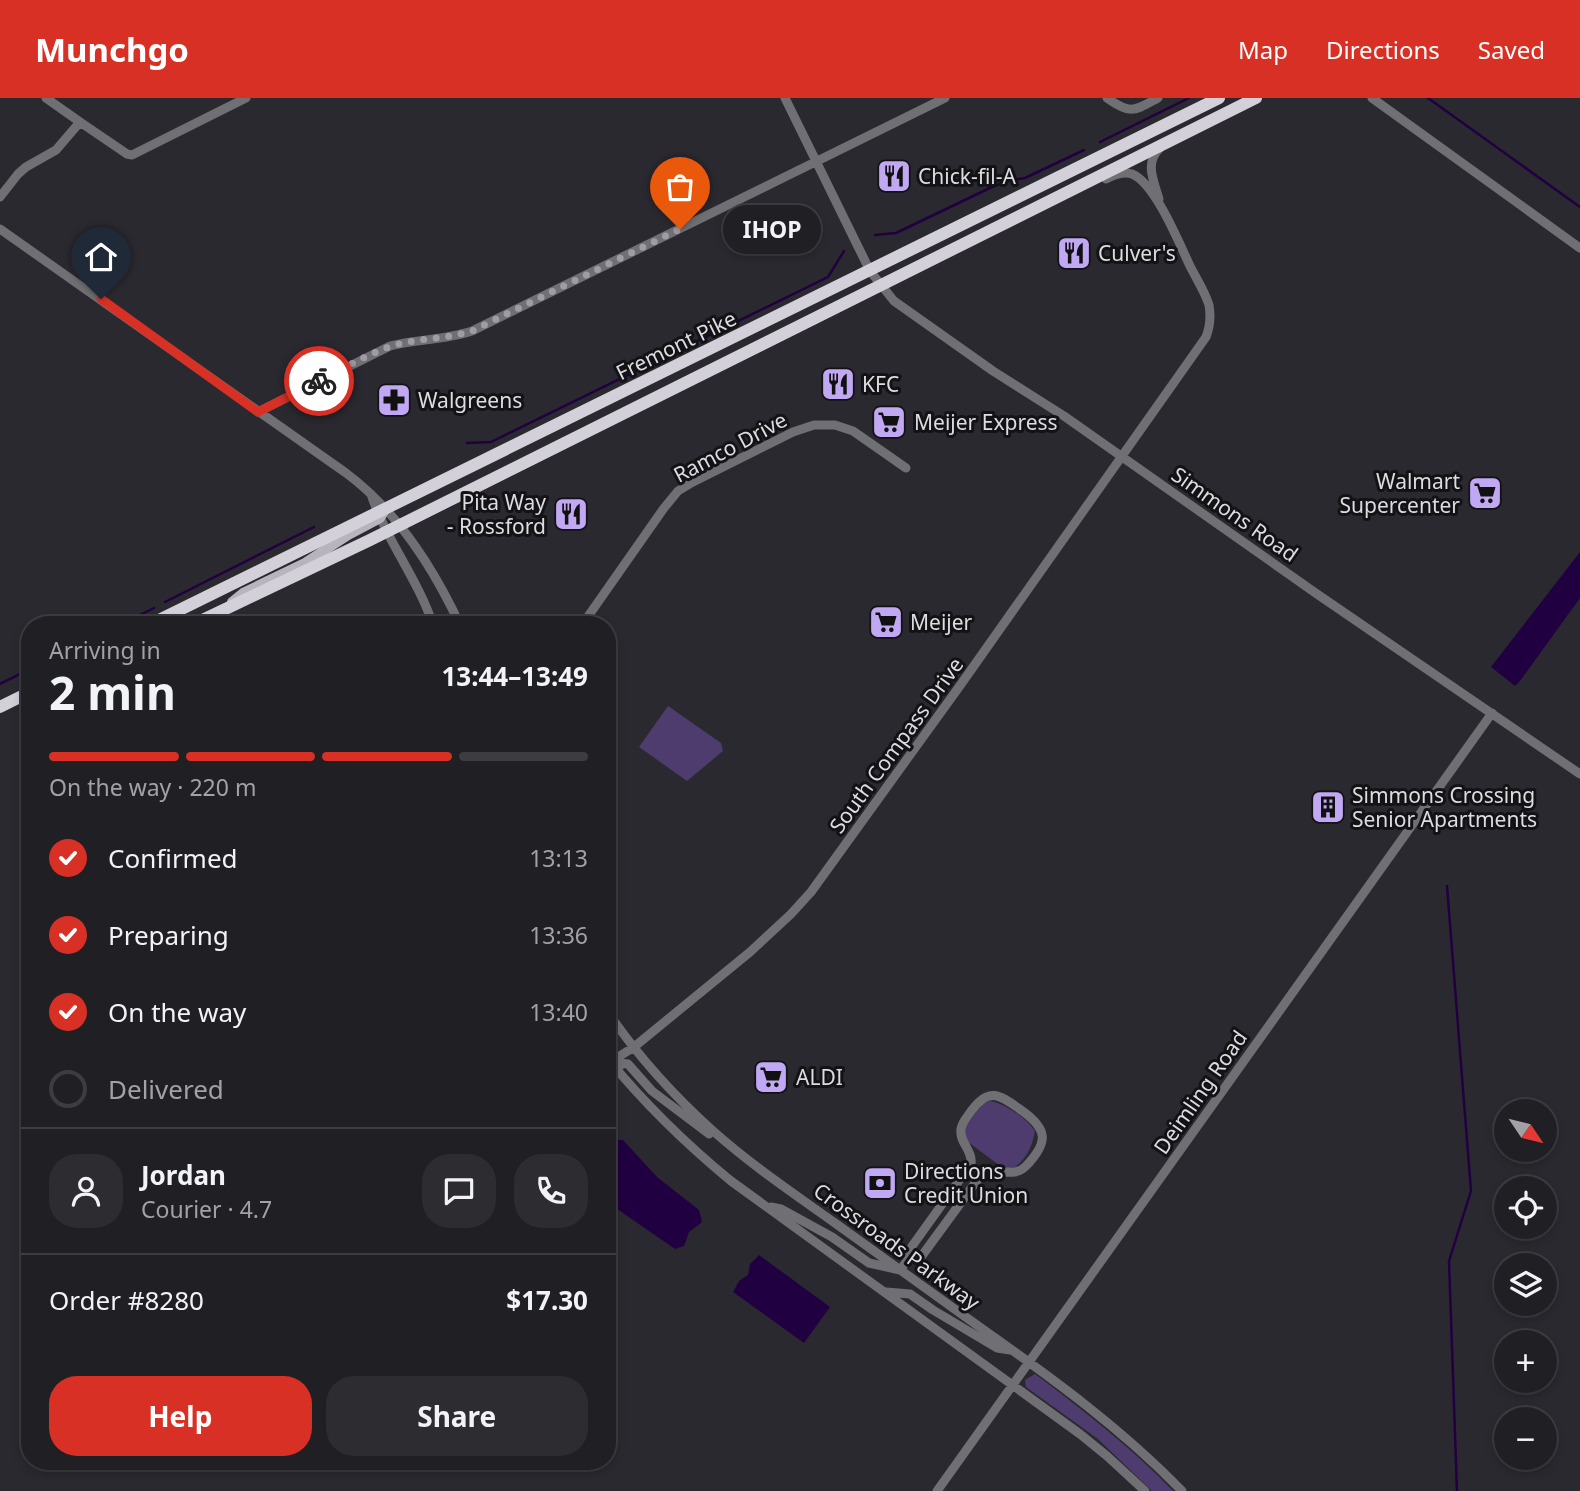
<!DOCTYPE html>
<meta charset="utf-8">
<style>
body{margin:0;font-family:"Noto Sans",sans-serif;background:#2d2c31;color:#f1f3f6;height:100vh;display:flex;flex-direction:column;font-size:26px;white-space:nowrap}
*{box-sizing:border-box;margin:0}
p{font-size:23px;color:#a2a2a6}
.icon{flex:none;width:38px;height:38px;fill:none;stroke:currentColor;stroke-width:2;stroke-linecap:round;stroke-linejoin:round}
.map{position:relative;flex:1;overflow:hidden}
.drawer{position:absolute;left:21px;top:518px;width:595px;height:854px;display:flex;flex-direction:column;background:#201f24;border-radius:28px;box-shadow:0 4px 10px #0003,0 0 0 2px #3d3d41}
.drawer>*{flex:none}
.needle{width:46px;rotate:125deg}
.buttons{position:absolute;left:1494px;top:1001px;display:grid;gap:14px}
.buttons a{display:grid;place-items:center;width:63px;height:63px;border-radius:50%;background:#201f24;box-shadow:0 4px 10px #0003,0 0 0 2px #3d3d41;font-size:35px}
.pin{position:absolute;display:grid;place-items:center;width:60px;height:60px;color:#fff;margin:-72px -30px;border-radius:50% 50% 50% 0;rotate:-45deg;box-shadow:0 0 7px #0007}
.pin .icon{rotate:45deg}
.courier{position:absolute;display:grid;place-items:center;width:70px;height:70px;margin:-35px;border:5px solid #d93025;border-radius:50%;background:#fff;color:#222;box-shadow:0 2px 9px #0007}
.bubble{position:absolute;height:49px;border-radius:24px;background:#201f24;box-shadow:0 4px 10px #0003,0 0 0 2px #3d3d41;font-size:23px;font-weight:700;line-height:49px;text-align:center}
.headline em{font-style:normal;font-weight:700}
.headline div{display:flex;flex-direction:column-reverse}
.headline{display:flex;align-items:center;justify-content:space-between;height:119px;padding:0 28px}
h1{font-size:46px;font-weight:700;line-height:52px}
.bar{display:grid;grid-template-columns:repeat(4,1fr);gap:10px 7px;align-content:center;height:84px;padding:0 28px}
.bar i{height:9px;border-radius:5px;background:#3d3d41}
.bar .active{background:#d93025}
.bar p{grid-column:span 4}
.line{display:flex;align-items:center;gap:18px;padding:0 28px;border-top:2px solid #3d3d41}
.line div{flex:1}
.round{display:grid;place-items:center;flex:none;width:74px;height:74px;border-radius:28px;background:#2d2c31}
ol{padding:0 28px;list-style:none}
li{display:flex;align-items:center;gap:21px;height:77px}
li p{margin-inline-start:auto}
li .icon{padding:7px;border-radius:50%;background:#d93025;color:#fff;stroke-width:4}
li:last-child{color:#a2a2a6}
li i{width:38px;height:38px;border:4px solid #3d3d41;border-radius:50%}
.primary-button{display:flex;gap:14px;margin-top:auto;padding:14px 28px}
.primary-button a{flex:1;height:80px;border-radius:28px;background:#d93025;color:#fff;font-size:28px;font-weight:700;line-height:80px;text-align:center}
.primary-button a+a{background:#2d2c31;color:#f1f3f6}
header{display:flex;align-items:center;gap:42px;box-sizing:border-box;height:98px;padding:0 35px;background:#d93025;color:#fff}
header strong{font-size:33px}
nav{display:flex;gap:38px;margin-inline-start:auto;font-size:24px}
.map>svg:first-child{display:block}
.green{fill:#4e3c6f}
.water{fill:#200040}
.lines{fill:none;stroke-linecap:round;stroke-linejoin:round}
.stream{stroke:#200040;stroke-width:2.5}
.minor{stroke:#706f73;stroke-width:9}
.major{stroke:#b7b4bd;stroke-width:10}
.highway{stroke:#d3d0da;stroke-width:12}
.done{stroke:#9f9da3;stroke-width:7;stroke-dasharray:0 12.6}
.route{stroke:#d93025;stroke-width:9}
.labels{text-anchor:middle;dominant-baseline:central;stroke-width:6;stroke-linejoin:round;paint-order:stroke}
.poi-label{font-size:21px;fill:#dddce1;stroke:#131215;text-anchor:start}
.street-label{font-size:21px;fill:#dddce1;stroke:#131215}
</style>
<header>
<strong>Munchgo</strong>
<nav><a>Map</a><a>Directions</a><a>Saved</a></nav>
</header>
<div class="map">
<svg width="1580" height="1393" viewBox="0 0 1580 1393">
<rect width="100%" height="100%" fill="#2b2930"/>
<path class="green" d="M 668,608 L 721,645 L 723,653 L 687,683 L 639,649 Z
M 990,1003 C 1006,1006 1026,1020 1035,1033 C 1032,1050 1025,1064 1010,1072 L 1003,1070 L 968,1044 L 965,1036 L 965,1029 L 983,1006 Z
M 1035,1276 C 1084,1313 1131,1349 1173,1393 L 1152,1393 L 1098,1341 L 1026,1289 L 1025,1282 Z"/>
<path class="water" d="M 1580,454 L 1580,500 L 1520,583 L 1515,588 L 1491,569 Z
M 607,1042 L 623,1042 L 657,1079 L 699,1112 L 702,1124 L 689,1134 L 684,1148 L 675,1151 L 607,1104 Z
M 759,1157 L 830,1209 L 804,1245 L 733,1194 L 739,1183 L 748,1177 L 750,1166 Z"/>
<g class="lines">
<path class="stream" d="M 1428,0 L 1580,109
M 1100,44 L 1189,0
M 875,137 L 896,135 L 992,89 L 1008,83 L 1025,80 L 1084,52
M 467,345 L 491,344 L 828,179 L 844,153
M 165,504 L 314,429
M 120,527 L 154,510
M 0,586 L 30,571
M 1447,788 L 1471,1093 L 1449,1163 L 1457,1393"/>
<path class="minor" d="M 46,0 L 80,24
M 785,0 L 870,173 L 894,203 L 993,273 L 1064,318 L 1317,496 L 1580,676
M 1107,0 C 1131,17 1134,13 1158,0
M 1372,0 L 1580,150
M 0,99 L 18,76 L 26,69 L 56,52 L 80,24 L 127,56 L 132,57 L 246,0
M 1159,101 C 1154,83 1144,65 1160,50
M 0,131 L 346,375 C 397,413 433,469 460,527
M 258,314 L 390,248 C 417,241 446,242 472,233 L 945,0
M 371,396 C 386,442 418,481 433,527
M 582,527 L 664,410 L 678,393 L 693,384 L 793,334 L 814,327 L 835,327 L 853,333 L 906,370
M 607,913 C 637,957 673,997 712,1032 C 750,1066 793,1095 835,1125 C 883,1160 932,1195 981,1230 C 1052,1280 1122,1331 1182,1393
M 608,961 C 645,1006 686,1046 731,1083 L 1080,1336 L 1107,1358 L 1145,1393
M 611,964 L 628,966 L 652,993 L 709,1036
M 607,966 L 634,949 L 750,854 L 791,816 L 811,794 L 959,589 L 1206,239 C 1210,229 1211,219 1209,207 C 1205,194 1196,180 1190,168 C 1179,145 1155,85 1132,76 C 1123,73 1114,77 1106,81
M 607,980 L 620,968
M 771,1109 L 781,1111 L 832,1139 L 869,1165 L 900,1172 L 907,1163 L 910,1151 L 971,1066 C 973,1052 959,1045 961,1031 C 962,1024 968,1018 972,1012 C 990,988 1001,998 1021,1012 C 1048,1031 1049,1044 1026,1068 C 1011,1083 995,1065 981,1077 L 921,1159 L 907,1163
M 886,1194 L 910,1196 L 933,1212 L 997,1250 L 1010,1252
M 937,1393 L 1492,615"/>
<path class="major" d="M 232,504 L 243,495 L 305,465 L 348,437 L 380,420 L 386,410"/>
<path class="highway" d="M 149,527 L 1219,0
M 192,527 L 370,442 L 1256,0
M 0,609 L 30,594"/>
</g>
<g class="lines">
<path class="done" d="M 319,283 C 343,271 367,256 392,248 C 418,240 446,241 472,233 L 680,131"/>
<path class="route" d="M 101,201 L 258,314 L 319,283"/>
</g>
<defs>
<g id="restaurant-square" transform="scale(1.75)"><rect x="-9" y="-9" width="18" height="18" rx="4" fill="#c1a8f3" stroke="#131215"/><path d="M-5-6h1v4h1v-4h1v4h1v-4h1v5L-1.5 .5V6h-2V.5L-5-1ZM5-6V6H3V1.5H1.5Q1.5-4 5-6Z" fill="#111"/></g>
<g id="pharmacy-square" transform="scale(1.75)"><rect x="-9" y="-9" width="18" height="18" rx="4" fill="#c1a8f3" stroke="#131215"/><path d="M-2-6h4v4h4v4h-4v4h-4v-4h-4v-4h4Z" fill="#111"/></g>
<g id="supermarket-square" transform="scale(1.75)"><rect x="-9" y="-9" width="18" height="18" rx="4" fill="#c1a8f3" stroke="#131215"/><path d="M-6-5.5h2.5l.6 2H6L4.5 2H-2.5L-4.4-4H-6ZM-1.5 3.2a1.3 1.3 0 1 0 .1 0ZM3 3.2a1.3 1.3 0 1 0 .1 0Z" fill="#111"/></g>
<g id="building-square" transform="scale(1.75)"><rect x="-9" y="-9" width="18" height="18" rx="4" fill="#c1a8f3" stroke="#131215"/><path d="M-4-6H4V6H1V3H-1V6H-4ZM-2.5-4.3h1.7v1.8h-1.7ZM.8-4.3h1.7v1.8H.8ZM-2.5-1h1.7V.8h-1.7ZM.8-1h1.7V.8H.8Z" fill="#111"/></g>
<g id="bank-square" transform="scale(1.75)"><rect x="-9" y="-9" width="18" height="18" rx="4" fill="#c1a8f3" stroke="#131215"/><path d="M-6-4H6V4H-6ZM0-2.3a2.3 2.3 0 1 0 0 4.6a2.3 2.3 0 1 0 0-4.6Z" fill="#111"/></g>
</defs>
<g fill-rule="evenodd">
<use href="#restaurant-square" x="894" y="78"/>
<use href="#restaurant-square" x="1074" y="155"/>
<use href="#restaurant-square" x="838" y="286"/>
<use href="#pharmacy-square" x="394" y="302"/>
<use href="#supermarket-square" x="889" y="324"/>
<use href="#supermarket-square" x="1485" y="395"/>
<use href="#restaurant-square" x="571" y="416"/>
<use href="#supermarket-square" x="886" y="524"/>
<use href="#building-square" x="1328" y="709"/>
<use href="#supermarket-square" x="771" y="979"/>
<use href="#bank-square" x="880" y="1085"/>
</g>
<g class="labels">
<g class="poi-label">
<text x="918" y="78">Chick-fil-A</text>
<text x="1098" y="155">Culver's</text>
<text x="862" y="286">KFC</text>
<text x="418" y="302">Walgreens</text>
<text x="914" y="324">Meijer Express</text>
<text x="1460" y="383" text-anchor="end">Walmart<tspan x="1460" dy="24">Supercenter</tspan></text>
<text x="546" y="404" text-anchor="end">Pita Way<tspan x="546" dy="24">- Rossford</tspan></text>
<text x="910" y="524">Meijer</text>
<text x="1352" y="697">Simmons Crossing<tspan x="1352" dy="24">Senior Apartments</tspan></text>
<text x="796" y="979">ALDI</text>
<text x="904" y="1073">Directions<tspan x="904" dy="24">Credit Union</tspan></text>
</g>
<g class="street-label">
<text transform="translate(676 247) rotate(-26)">Fremont Pike</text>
<text transform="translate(730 349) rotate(-28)">Ramco Drive</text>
<text transform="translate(1235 416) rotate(35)">Simmons Road</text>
<text transform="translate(896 647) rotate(-54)">South Compass Drive</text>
<text transform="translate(1200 994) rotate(-55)">Deimling Road</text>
<text transform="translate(897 1148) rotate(36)">Crossroads Parkway</text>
</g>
</g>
</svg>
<div class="buttons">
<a><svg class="needle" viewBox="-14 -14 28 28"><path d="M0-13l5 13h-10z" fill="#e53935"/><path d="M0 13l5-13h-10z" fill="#a2a2a6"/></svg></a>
<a><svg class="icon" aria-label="locate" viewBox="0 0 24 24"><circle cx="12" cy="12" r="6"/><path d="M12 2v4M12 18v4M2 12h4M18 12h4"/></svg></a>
<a><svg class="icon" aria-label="layers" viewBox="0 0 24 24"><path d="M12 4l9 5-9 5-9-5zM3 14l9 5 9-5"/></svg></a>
<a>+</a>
<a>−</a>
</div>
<div class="pin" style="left:680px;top:131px;background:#ea580c"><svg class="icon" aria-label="bag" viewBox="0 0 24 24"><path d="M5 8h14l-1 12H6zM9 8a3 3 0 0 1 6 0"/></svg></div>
<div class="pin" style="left:101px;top:201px;background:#1f2937"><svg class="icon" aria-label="home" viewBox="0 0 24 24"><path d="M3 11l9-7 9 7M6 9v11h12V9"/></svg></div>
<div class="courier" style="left:319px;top:283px"><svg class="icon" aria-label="bike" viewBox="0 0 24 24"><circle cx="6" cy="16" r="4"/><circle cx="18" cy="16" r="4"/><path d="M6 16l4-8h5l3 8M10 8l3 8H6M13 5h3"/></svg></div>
<div class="bubble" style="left:723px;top:107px;width:98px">IHOP</div>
<section class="drawer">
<div class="headline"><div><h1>2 min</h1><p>Arriving in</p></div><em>13:44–13:49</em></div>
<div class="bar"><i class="active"></i><i class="active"></i><i class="active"></i><i></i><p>On the way · 220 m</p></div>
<ol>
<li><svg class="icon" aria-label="check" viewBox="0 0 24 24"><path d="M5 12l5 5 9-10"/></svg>Confirmed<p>13:13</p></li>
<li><svg class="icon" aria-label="check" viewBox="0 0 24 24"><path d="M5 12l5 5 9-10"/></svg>Preparing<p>13:36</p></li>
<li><svg class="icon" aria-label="check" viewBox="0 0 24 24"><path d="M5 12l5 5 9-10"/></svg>On the way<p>13:40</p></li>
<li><i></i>Delivered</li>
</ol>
<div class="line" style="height:126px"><a class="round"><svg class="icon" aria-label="person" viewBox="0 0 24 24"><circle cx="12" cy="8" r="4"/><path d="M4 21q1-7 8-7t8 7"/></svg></a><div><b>Jordan</b><p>Courier · 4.7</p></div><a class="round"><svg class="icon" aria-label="chat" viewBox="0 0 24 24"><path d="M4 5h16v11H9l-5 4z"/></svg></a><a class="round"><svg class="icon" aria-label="phone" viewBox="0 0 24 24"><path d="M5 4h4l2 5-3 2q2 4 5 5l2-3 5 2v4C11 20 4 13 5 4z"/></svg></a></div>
<div class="line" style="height:91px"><div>Order #8280</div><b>$17.30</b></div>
<div class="primary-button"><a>Help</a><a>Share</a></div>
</section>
</div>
